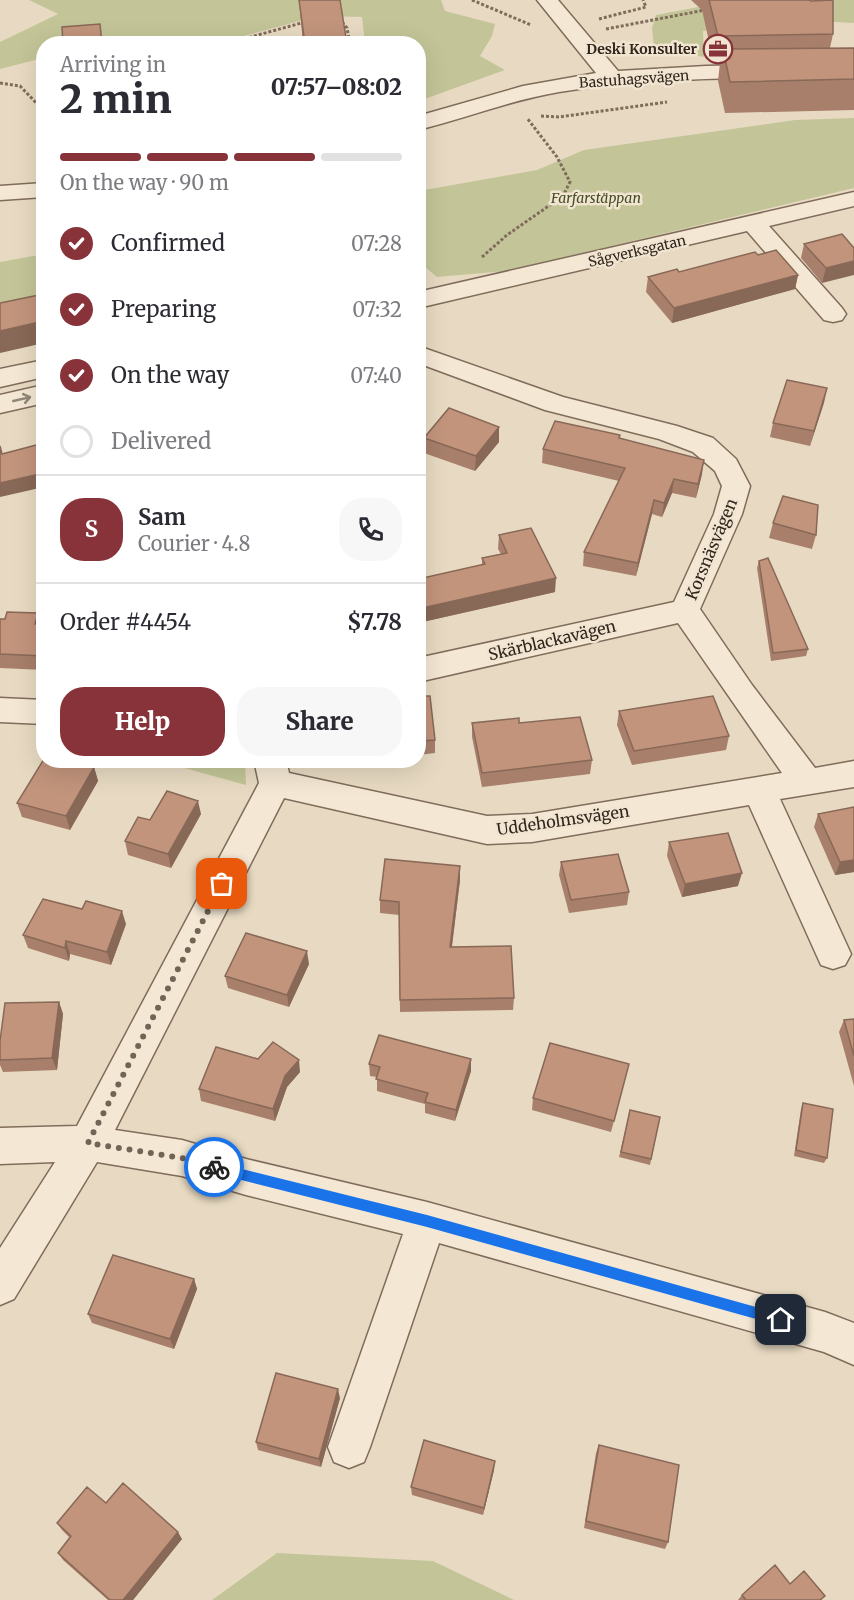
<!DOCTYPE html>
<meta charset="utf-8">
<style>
body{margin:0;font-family:Merriweather,serif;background:#f7f7f7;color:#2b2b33;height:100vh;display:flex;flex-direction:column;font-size:22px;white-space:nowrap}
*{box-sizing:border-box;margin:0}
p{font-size:20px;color:#7c7c81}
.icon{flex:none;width:33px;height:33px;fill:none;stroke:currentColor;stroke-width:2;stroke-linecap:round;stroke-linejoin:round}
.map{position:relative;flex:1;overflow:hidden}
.panel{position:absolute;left:36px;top:36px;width:390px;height:732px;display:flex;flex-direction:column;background:#fff;border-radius:24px;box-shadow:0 6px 24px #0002}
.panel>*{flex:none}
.pin{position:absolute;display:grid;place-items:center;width:51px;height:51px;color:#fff;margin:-26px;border-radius:12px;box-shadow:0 3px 9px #0006}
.courier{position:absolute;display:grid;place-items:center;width:60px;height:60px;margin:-30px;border:4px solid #1a73e8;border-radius:50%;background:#fff;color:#222;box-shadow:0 2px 8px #0007}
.overview em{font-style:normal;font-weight:800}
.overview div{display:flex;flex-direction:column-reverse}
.overview{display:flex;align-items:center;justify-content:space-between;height:102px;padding:0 24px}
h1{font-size:39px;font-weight:800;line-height:45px}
.bar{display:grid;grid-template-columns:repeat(4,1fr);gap:9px 6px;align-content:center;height:72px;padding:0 24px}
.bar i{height:8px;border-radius:4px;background:#e1e1e2}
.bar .selected{background:#883239}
.bar p{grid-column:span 4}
.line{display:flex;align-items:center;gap:15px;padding:0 24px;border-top:2px solid #e1e1e2}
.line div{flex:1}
.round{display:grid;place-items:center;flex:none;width:63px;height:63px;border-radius:24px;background:#f7f7f7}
ol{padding:0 24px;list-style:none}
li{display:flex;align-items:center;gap:18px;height:66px}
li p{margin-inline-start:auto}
li .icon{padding:6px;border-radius:50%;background:#883239;color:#fff;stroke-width:4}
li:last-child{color:#7c7c81}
li i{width:33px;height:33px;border:3px solid #e1e1e2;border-radius:50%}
.cta{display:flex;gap:12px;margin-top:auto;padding:12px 24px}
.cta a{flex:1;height:69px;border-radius:24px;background:#883239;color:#fff;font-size:24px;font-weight:800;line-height:69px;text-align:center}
.cta a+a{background:#f7f7f7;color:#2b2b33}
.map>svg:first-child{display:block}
.green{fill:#c3c598}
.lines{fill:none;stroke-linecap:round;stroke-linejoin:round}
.minor-casing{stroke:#806c5b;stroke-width:3}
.path{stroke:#806c5b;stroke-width:3;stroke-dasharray:3 2;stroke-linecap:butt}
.minor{fill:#f4e8d4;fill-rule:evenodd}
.wall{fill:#a77f6b}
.shaded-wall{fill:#886857}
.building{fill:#c2947c;stroke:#886857;stroke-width:1.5}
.oneway{stroke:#928779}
.route{fill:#1a73e8}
.done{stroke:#716557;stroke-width:6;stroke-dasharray:0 10.8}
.labels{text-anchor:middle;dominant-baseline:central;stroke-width:5;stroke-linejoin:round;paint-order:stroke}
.far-poi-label{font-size:14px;font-weight:bold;fill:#31261e;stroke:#f1e5d1;text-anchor:end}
.far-street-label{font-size:14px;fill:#31261e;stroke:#f1e5d1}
.far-park-label{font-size:14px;font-style:italic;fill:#454c27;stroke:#f1e5d1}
.street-label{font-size:16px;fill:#31261e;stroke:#f1e5d1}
</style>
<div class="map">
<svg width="854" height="1600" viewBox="0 0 854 1600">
<rect width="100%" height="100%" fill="#e8dac2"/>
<path class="green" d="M 29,0 L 441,0 L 445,11 L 495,24 L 492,36 L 480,56 L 505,70 L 419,101 L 418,44 L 365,43 L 362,17 L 318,16 L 218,43 L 44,44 L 43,58 L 0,69 L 0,42 L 58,14 Z
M 735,0 L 854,0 L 854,23 L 816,21 L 703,31 L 704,57 L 654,47 L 652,28 L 656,15 Z
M 854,118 L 854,188 L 507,271 L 437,277 L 419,262 L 419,191 L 537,170 L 584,150 L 795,120 Z
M 33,256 L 43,257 L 43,298 L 0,309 L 0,262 Z
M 159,761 L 245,761 L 246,785 Z
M 277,1553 L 433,1561 L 514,1600 L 212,1600 Z"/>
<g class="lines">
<g class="minor-casing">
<path id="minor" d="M 537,0 L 558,0 L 618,71 L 706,66 L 854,63 L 854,77 C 756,78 656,76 559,92 C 511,100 466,118 418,130 L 418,116 L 523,86 L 596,73 Z
M 44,183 L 44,197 L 0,200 L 0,186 Z
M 854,192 L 854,206 L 769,226 L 842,308 L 846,314 L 842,320 L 833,322 L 824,320 L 747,231 L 418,308 L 418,292 Z
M 418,346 L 563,397 L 677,426 L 713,438 L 736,459 L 750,486 L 742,514 L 700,609 L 752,685 L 815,768 L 854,761 L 854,787 L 780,799 L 851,954 L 845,965 L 833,969 L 821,965 L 749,805 L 532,842 L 487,844 L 284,798 L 115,1130 L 182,1140 L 246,1159 L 427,1202 L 825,1312 L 854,1323 L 854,1365 L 824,1352 L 439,1243 L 370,1447 L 364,1462 L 349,1468 L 334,1462 L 328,1447 L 403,1234 L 246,1195 L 182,1176 L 97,1162 L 14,1299 L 0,1305 L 0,1248 L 55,1162 L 0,1164 L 0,1128 L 77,1126 L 259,783 L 254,760 L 286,760 L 289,773 L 487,816 L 532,814 L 782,773 L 678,623 L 418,682 L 418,658 L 674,602 L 714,514 L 722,486 L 715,471 L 693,452 L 659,439 L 545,410 L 418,363 Z
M 44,360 L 44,377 L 0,387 L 0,369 Z
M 44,385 L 44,403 L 0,413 L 0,395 Z
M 0,698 L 44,700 L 44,724 L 0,722 Z"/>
</g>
<path class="path" d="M 472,0 L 531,25
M 599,19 L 646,7 L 643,0
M 342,22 L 347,28 L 350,44
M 606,29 L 705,10
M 225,44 L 305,22
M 0,83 L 20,86 L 44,111
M 541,116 L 559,117 L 667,102
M 482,257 L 507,235 L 563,196 L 570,182 L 557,157 L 527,118"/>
<use href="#minor" class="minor"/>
</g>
<path class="wall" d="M 299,0 L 347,44 L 303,44 Z
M 691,0 L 809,0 L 833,34 L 830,48 L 854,48 L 854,110 L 725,113 L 718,81 L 720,63 L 714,64 L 702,10 Z
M 804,244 L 854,248 L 822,283 L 801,258 Z
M 758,255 L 798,275 L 795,289 L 672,323 L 646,292 L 648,277 L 679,272 Z
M 827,388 L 810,446 L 770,437 L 773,423 Z
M 499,427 L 499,442 L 475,471 L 424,453 L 424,438 Z
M 620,435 L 620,438 L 702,474 L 696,498 L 672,493 L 662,517 L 652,514 L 636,576 L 583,566 L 584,552 L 619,481 L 542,463 L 543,449 Z
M 773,523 L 816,535 L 812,549 L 769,538 Z
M 499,535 L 555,592 L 418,623 L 418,579 L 482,565 L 482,558 L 501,554 L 498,549 Z
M 759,561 L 808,649 L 806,656 L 771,661 L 757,568 Z
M 0,619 L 44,624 L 44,670 L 0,668 Z
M 418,696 L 435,740 L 435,753 L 418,755 Z
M 619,711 L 729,736 L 726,750 L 632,765 L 617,725 Z
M 472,723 L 519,723 L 592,760 L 590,774 L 482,787 L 472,737 Z
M 94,767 L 98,781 L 70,830 L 22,817 L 17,803 Z
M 201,814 L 171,868 L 128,855 L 125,841 L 150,820 Z
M 818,814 L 854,872 L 835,875 L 814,827 Z
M 669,842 L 738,886 L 682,897 L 667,856 Z
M 561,862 L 629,892 L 627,905 L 569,913 L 559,875 Z
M 460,880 L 452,947 L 514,998 L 513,1010 L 400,1012 L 399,915 L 380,913 L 380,900 Z
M 126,924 L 111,965 L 70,954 L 69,961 L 28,948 L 23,935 Z
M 309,964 L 289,1007 L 228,988 L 225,976 Z
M 59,1002 L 63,1014 L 57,1070 L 3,1072 L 0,1065 L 0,1041 Z
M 854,1019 L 854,1086 L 839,1032 L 844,1020 Z
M 471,1059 L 471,1071 L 455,1121 L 425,1113 L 425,1104 L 377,1091 L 377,1077 L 370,1076 L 369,1064 Z
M 300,1072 L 287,1087 L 275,1121 L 201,1101 L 199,1089 Z
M 626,1076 L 611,1132 L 532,1110 L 533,1098 Z
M 803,1103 L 827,1158 L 824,1163 L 794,1156 L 801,1109 Z
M 630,1110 L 660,1117 L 650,1165 L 619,1157 Z
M 194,1279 L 197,1289 L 174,1349 L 92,1323 L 88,1314 Z
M 340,1398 L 321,1467 L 258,1450 L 256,1442 Z
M 599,1445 L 668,1542 L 665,1549 L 584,1528 L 596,1453 Z
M 494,1470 L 483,1515 L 412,1495 L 411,1487 Z
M 106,1503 L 182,1539 L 133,1600 L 108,1600 L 63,1560 L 58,1553 L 70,1538 L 62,1530 L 57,1523 Z
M 790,1584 L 825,1596 L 821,1600 L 738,1600 L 742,1595 Z"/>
<path class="shaded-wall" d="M 854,261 L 854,275 L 822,283 L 826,268 Z
M 798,275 L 795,289 L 672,323 L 674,308 Z
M 44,321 L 44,343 L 0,353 L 0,331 Z
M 827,388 L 824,403 L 810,446 L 814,431 Z
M 499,427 L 499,442 L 475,471 L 476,456 Z
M 704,460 L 702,474 L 696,498 L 698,484 Z
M 44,473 L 44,487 L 0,497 L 0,483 Z
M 674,479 L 672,493 L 662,517 L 664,503 Z
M 654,500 L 652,514 L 636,576 L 638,563 Z
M 556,578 L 555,592 L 418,623 L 418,609 Z
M 38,613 L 42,627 L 35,624 Z
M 94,767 L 98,781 L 70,830 L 66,816 Z
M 198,801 L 201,814 L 171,868 L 168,854 Z
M 854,860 L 854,872 L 835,875 L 840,862 Z
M 460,866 L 460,880 L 450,960 L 450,947 Z
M 742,873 L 738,886 L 682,897 L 685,884 Z
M 122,911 L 126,924 L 111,965 L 107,952 Z
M 66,941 L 70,954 L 69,961 L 65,948 Z
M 307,951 L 309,964 L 289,1007 L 287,995 Z
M 59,1002 L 63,1014 L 57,1070 L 52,1058 Z
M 471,1059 L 471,1071 L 455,1121 L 456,1110 Z
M 299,1060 L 300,1072 L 287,1087 L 275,1121 L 273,1109 L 285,1076 Z
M 194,1279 L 197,1289 L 174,1349 L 170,1339 Z
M 338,1389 L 340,1398 L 321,1467 L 319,1459 Z
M 495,1461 L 494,1470 L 483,1515 L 484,1508 Z
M 178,1532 L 182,1539 L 133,1600 L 123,1600 Z"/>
<path class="building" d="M 299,0 L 340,0 L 347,44 L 305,44 Z
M 709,0 L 809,0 L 811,1 L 833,0 L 833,34 L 718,36 Z
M 100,24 L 102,44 L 63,44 L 62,27 Z
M 854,48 L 854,79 L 730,82 L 723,49 Z
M 842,234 L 854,248 L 854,261 L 826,268 L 804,244 Z
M 776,250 L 798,275 L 674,308 L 648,277 L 677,269 L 679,272 L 755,252 L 758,255 Z
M 44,294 L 44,321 L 0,331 L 0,303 Z
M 787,380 L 827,388 L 814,431 L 773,423 Z
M 449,408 L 499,427 L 476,456 L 424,438 Z
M 555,421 L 620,435 L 619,438 L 704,460 L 698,484 L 674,479 L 664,503 L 654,500 L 638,563 L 584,552 L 625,468 L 543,449 Z
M 44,443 L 44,473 L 0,483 L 0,446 L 2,454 Z
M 783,496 L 818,505 L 816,535 L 773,523 Z
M 531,528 L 556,578 L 418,609 L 418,579 L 485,564 L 482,558 L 507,553 L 499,535 Z
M 768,558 L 808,649 L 773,653 L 759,561 Z
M 7,612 L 38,613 L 35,624 L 44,624 L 44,656 L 0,654 L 0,619 L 5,619 Z
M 418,696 L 430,696 L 435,740 L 418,741 Z
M 713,696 L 729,736 L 634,751 L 619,711 Z
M 580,717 L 592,760 L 482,773 L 472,723 L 519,718 L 519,723 Z
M 44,759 L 44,760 L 69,760 L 94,767 L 66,816 L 17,803 Z
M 167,791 L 198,801 L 168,854 L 125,841 L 138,817 L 150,820 Z
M 854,807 L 854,860 L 840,862 L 818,814 Z
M 728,833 L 742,873 L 685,884 L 669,842 Z
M 618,854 L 629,892 L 571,900 L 561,862 Z
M 385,859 L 460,866 L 450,947 L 511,946 L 514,998 L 400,1000 L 399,902 L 380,900 Z
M 43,899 L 82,909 L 86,901 L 122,911 L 107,952 L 66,941 L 65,948 L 23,935 Z
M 246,933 L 307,951 L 287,995 L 225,976 Z
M 59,1002 L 52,1058 L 0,1060 L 0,1041 L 5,1003 Z
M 854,1019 L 854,1056 L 844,1020 Z
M 379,1035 L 471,1059 L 456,1110 L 425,1102 L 428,1093 L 376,1079 L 380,1067 L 369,1064 Z
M 273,1042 L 299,1060 L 285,1076 L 273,1109 L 199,1089 L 216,1047 L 258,1059 Z
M 550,1043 L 629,1064 L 614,1121 L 533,1098 Z
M 803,1103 L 833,1109 L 827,1158 L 796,1150 Z
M 630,1110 L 660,1117 L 651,1159 L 621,1152 Z
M 113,1255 L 194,1279 L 170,1339 L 88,1314 Z
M 276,1373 L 338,1389 L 319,1459 L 256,1442 Z
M 424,1440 L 495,1461 L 484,1508 L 411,1487 Z
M 599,1445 L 679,1465 L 668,1542 L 586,1521 Z
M 123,1483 L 178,1532 L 123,1600 L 110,1600 L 58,1553 L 71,1536 L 57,1523 L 87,1487 L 106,1503 Z
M 775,1565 L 790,1584 L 804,1571 L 825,1596 L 820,1600 L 746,1600 L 742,1595 Z"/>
<defs><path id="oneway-shaft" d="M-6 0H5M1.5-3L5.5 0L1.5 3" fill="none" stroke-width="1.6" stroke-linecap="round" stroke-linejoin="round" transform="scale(1.5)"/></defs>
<use class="oneway" href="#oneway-shaft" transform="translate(22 399) rotate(-13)"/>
<path class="route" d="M 214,1162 L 427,1215 L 781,1314 L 787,1320 L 781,1326 L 427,1227 L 214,1173 L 208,1167 Z"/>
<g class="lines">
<path class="done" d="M 214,1167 L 182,1158 L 88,1143 L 222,884"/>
</g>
<defs>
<g id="office-ring" transform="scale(1.5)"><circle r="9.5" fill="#f1e5d1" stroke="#883239" stroke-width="1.5"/><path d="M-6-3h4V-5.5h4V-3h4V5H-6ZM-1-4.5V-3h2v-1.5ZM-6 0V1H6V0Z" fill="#883239"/></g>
</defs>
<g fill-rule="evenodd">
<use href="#office-ring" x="718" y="49"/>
</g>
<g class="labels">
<g class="far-poi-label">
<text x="697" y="49">Deski Konsulter</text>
</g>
<g class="far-street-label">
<text transform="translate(634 79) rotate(-4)">Bastuhagsvägen</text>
<text transform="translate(637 251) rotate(-13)">Sågverksgatan</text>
</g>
<g class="far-park-label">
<text x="596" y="198">Farfarstäppan</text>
</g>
<g class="street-label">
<text transform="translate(711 549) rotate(-67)">Korsnäsvägen</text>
<text transform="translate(552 640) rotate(-13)">Skärblackavägen</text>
<text transform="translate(563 820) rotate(-8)">Uddeholmsvägen</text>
</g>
</g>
</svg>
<div class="pin" style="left:222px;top:884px;background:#ea580c"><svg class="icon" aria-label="bag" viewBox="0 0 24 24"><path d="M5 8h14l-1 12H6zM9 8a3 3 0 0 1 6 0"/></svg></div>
<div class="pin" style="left:781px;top:1320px;background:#1f2937"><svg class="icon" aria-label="home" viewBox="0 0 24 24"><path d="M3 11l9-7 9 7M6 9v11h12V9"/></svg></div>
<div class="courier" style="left:214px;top:1167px"><svg class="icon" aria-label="bike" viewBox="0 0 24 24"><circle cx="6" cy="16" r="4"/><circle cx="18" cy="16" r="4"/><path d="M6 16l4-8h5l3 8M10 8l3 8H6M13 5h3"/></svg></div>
<section class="panel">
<div class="overview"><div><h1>2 min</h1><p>Arriving in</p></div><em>07:57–08:02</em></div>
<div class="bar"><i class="selected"></i><i class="selected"></i><i class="selected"></i><i></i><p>On the way · 90 m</p></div>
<ol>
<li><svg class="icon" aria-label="check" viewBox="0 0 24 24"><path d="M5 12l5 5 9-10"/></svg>Confirmed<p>07:28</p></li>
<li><svg class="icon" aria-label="check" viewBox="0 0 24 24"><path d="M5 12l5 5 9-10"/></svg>Preparing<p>07:32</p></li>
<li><svg class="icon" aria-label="check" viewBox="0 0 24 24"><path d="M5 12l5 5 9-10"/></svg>On the way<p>07:40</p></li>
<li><i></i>Delivered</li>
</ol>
<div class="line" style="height:108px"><b class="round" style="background:#883239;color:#fff">S</b><div><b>Sam</b><p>Courier · 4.8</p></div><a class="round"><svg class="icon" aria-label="phone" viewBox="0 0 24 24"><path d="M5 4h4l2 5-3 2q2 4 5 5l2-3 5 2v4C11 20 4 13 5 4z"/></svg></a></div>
<div class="line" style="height:78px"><div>Order #4454</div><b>$7.78</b></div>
<div class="cta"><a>Help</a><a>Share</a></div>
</section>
</div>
